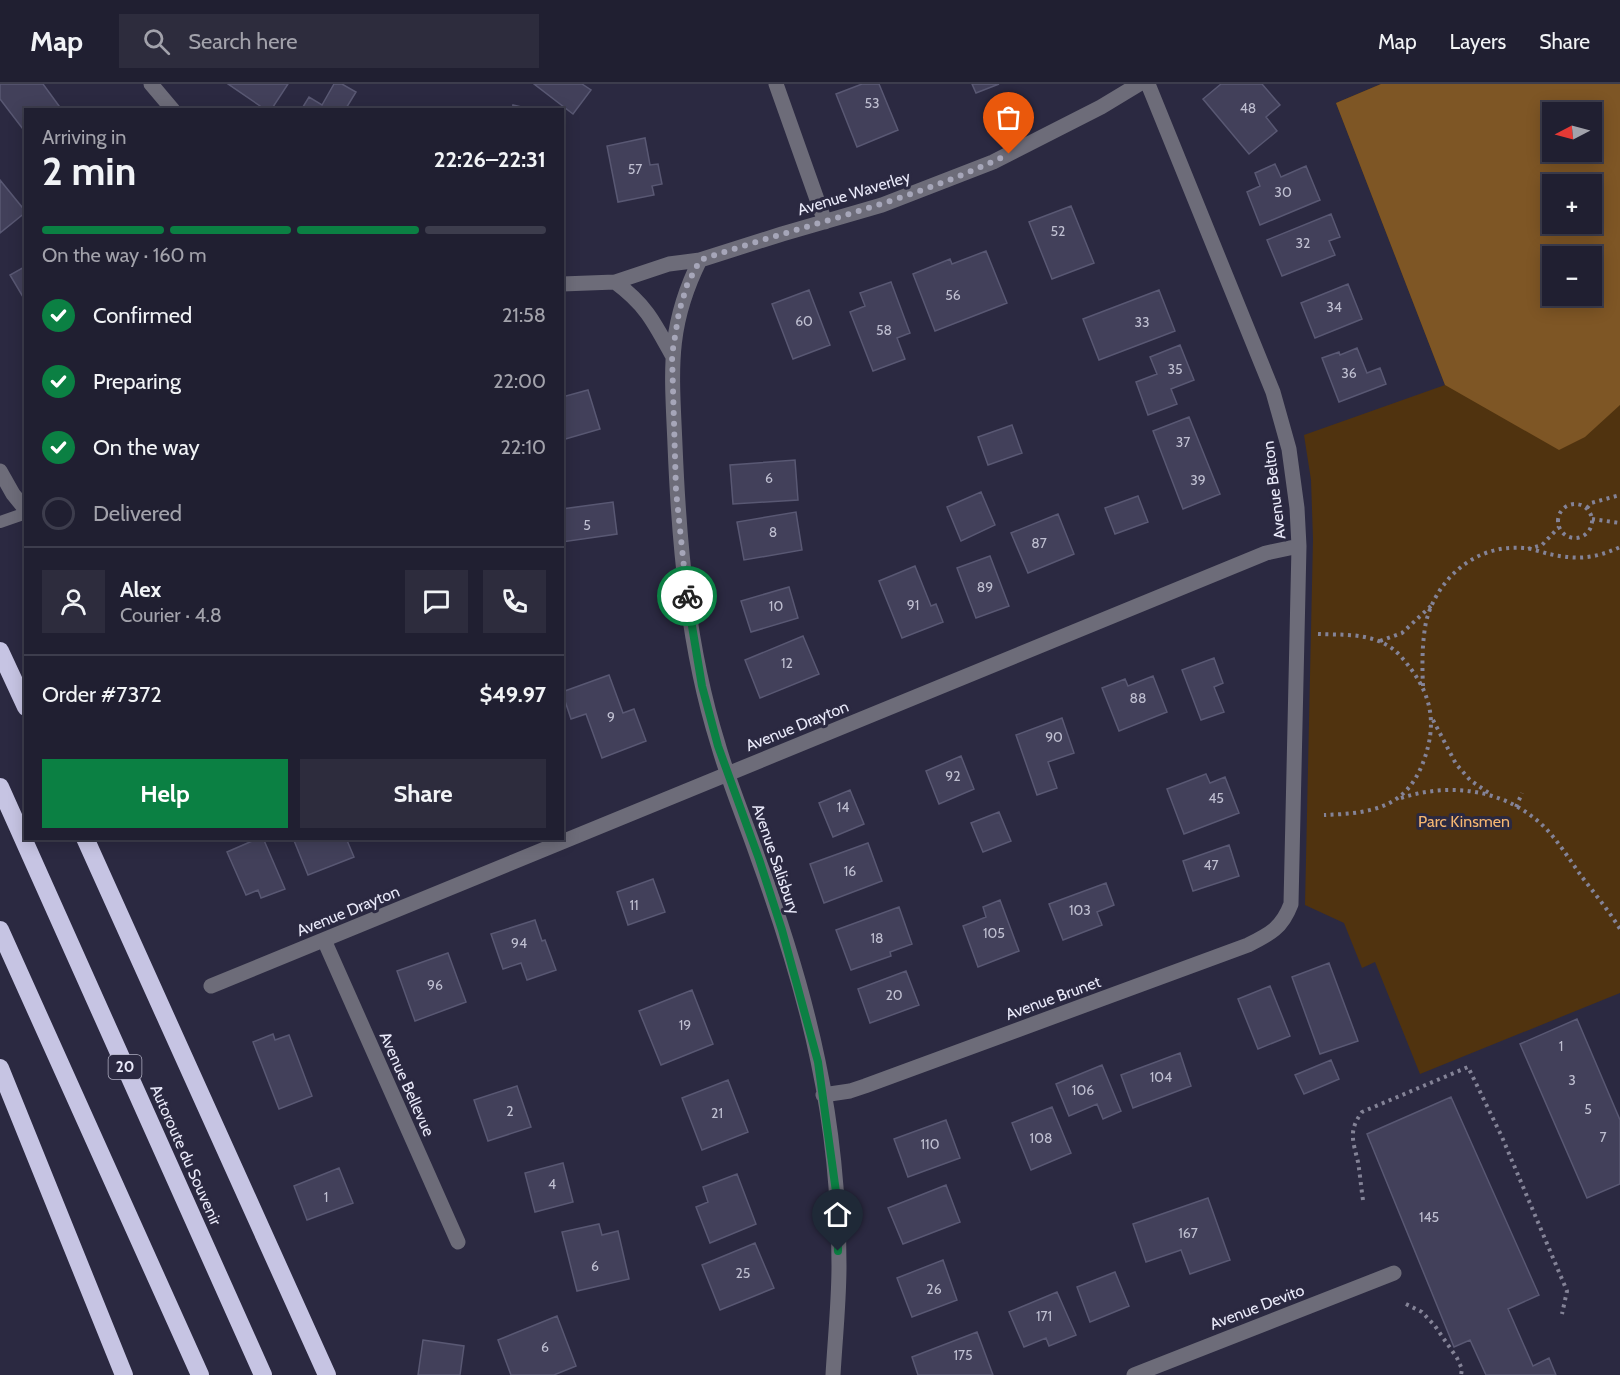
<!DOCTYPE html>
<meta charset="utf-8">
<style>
body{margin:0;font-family:Cabin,sans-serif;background:#2d2c3d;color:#f1f3f6;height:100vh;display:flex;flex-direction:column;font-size:22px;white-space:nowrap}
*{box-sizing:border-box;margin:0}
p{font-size:20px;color:#a2a2ab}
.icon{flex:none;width:33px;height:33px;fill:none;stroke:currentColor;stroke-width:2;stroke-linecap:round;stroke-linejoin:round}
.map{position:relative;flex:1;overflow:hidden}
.details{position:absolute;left:24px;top:24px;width:540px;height:732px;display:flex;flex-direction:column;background:#201f31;border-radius:0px;box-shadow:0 3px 15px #0003,0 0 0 2px #3d3d4d}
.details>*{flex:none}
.needle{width:39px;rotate:264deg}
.tools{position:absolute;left:1542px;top:18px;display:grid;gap:12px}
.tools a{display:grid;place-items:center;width:60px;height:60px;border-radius:0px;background:#201f31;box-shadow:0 3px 15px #0003,0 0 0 2px #3d3d4d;font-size:30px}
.pin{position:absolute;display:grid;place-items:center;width:51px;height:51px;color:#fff;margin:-62px -26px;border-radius:50% 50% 50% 0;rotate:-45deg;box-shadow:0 0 6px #0007}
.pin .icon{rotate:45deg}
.courier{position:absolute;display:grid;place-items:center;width:60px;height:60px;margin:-30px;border:4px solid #0b8043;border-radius:50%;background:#fff;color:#222;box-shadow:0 2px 8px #0007}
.headline em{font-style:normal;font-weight:700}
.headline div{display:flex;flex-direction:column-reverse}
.headline{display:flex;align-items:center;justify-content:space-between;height:102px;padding:0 18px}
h1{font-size:39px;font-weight:700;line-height:45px}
.bar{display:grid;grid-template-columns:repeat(4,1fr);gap:9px 6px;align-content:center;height:72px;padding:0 18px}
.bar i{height:8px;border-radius:4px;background:#3d3d4d}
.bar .current{background:#0b8043}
.bar p{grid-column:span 4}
.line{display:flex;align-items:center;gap:15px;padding:0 18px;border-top:2px solid #3d3d4d}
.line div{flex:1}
.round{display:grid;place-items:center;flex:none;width:63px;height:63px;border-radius:0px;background:#2d2c3d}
ol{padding:0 18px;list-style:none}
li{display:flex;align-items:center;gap:18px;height:66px}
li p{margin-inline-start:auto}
li .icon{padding:6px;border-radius:50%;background:#0b8043;color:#fff;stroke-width:4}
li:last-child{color:#a2a2ab}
li i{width:33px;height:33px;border:3px solid #3d3d4d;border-radius:50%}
.cta{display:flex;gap:12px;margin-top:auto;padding:12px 18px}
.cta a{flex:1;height:69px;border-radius:0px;background:#0b8043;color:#fff;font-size:24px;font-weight:700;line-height:69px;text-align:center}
.cta a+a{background:#2d2c3d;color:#f1f3f6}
header{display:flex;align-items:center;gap:36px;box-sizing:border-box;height:84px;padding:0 30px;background:#201f31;border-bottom:2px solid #3d3d4d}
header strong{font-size:28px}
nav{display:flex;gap:33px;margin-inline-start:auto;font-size:21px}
.search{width:420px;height:54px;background:#2d2c3d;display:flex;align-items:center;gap:15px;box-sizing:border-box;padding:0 21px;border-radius:0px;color:#a2a2ab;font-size:22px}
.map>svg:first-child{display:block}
.green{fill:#50330f;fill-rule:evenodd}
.forest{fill:#7e5625;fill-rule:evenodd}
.building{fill:#42405a;stroke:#595873;stroke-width:1.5}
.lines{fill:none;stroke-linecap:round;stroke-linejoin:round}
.path{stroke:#848397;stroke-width:4;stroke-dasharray:3 4.5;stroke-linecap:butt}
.lane{stroke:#6d6c79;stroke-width:12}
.street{stroke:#6d6c79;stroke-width:15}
.highway{stroke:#c6c4e3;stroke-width:18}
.done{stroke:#a6a6b9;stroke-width:6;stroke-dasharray:0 10.8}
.route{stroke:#0b8043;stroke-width:8}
.labels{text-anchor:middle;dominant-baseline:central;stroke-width:6;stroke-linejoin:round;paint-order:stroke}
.number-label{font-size:14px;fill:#bfbfd1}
.shield{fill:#2b2941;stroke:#b0afc2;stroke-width:1.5}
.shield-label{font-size:15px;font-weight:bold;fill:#e9e9f9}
.street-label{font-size:16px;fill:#e9e9f9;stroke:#2b2941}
.park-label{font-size:16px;fill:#f6b771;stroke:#2b2941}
</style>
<header>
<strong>Map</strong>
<div class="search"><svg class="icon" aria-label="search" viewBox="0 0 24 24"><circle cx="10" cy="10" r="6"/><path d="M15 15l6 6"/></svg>Search here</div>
<nav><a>Map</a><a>Layers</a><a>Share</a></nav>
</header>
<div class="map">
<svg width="1620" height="1291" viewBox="0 0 1620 1291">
<rect width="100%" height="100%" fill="#2b2941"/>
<path class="green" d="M 1381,0 L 1620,0 L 1620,909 L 1420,990 L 1375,878 L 1362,884 L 1344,839 L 1305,821 L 1313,455 L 1311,396 L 1304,351 L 1445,301 L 1336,19 ZM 1552,28 L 1592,28 L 1592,68 L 1552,68 ZM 1552,100 L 1592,100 L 1592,140 L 1552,140 ZM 1552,172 L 1592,172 L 1592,212 L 1552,212 Z"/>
<path class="forest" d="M 1381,0 L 1620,0 L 1620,321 L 1585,353 L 1559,366 L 1445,301 L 1336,19 ZM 1552,28 L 1592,28 L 1592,68 L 1552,68 ZM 1552,100 L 1592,100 L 1592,140 L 1552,140 ZM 1552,172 L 1592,172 L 1592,212 L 1552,212 Z"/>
<path class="building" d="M 0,0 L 43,0 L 62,26 L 26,26 L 26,49 L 0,15 Z
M 228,0 L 288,0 L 271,26 L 266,26 Z
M 334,0 L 342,0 L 356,8 L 345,26 L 301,26 L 309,13 L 322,21 Z
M 534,0 L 582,0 L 591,6 L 573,30 Z
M 862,0 L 879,0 L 898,46 L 857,63 L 836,10 Z
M 972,0 L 999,0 L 976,9 Z
M 1221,0 L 1262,0 L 1280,21 L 1266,33 L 1277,47 L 1249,70 L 1203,15 Z
M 513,21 L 526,24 L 525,26 L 512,26 Z
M 645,54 L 650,81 L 658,80 L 662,100 L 652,102 L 654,111 L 618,118 L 607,62 Z
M 1275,80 L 1281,93 L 1306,82 L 1320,116 L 1260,141 L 1247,108 L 1260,102 L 1255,89 Z
M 0,96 L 26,128 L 0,149 Z
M 1071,122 L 1094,179 L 1052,195 L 1029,138 Z
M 1331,130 L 1340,153 L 1329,157 L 1335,171 L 1282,192 L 1267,156 Z
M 986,167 L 1007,219 L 935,247 L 913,190 L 950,175 L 952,180 Z
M 26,182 L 26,218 L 10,191 Z
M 891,198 L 910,249 L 897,254 L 905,275 L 873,287 L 850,228 L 865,222 L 860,209 Z
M 1348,200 L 1362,235 L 1315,254 L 1301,219 Z
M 809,206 L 830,261 L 793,275 L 772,220 Z
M 1159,206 L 1175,247 L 1099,276 L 1083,235 Z
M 1180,261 L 1194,296 L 1171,305 L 1177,320 L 1148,331 L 1136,298 L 1157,290 L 1150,273 Z
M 1357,264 L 1367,289 L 1380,284 L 1386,300 L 1339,318 L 1322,274 L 1339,268 L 1340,271 Z
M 588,306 L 600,345 L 562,356 L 562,313 Z
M 1189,333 L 1220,410 L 1183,425 L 1153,347 Z
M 1012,341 L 1022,369 L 988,381 L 978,353 Z
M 795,376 L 798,416 L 733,420 L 730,381 Z
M 981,408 L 995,441 L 961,457 L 947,423 Z
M 1138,412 L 1148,438 L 1115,450 L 1105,424 Z
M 613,418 L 617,450 L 562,458 L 562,425 Z
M 796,428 L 802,466 L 744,476 L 737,438 Z
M 1058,430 L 1074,470 L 1028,489 L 1011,449 Z
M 990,472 L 1009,522 L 976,534 L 957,484 Z
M 915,482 L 931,522 L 936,520 L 943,538 L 902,554 L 879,497 Z
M 789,503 L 798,534 L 751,548 L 741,517 Z
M 803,552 L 819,590 L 760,614 L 745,576 Z
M 1214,574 L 1223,599 L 1214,603 L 1224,628 L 1201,636 L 1182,586 Z
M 609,591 L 623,629 L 634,625 L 646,657 L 602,674 L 586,630 L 571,635 L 562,608 Z
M 1153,592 L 1167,628 L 1119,647 L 1102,604 L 1125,595 L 1128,602 Z
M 1062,634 L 1074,669 L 1048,678 L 1057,704 L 1037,711 L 1016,651 Z
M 961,672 L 974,705 L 939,720 L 926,687 Z
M 1206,690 L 1210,699 L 1225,693 L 1239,729 L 1184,750 L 1167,705 Z
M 850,706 L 864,740 L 833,753 L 819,719 Z
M 999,728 L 1011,757 L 983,768 L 971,739 Z
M 259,754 L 263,754 L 285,805 L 261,814 L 258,806 L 246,811 L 227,768 Z
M 293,754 L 346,754 L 354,773 L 308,791 Z
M 868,759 L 882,797 L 824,819 L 810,780 Z
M 1229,761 L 1239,792 L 1193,807 L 1183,777 Z
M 653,795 L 665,828 L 628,841 L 617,808 Z
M 1106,799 L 1114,821 L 1097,828 L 1102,841 L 1063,856 L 1049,820 Z
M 1000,816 L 1019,867 L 978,883 L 963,842 L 986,833 L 983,823 Z
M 899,823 L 912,860 L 890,868 L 891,872 L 851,886 L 836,846 Z
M 535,836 L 542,857 L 545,856 L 556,886 L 527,896 L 521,879 L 503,885 L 491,850 Z
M 448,869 L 466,918 L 415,937 L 397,887 Z
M 1329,879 L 1358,957 L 1320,970 L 1292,893 Z
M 906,887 L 919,921 L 870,939 L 858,905 Z
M 1270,902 L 1290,952 L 1258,965 L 1238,915 Z
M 692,906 L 713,960 L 661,981 L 639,927 Z
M 1577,935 L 1620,1036 L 1620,1100 L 1587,1114 L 1520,960 Z
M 273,950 L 275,956 L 289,951 L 312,1012 L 279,1025 L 253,958 Z
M 1180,969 L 1191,1002 L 1133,1024 L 1121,991 Z
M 1331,976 L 1339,995 L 1304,1010 L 1295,991 Z
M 1102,981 L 1121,1027 L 1103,1035 L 1097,1020 L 1069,1032 L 1056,1000 Z
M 728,996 L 748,1048 L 702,1066 L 682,1014 Z
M 517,1002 L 531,1043 L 488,1057 L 474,1016 Z
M 1451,1013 L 1539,1211 L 1508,1225 L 1533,1282 L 1549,1274 L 1556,1291 L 1486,1291 L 1470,1256 L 1454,1263 L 1367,1050 Z
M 1052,1023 L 1071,1069 L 1031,1086 L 1012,1039 Z
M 946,1036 L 960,1074 L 908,1093 L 894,1055 Z
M 563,1079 L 573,1118 L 535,1128 L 525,1089 Z
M 339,1084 L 353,1119 L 307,1136 L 294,1102 Z
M 737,1090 L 756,1140 L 710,1159 L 696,1123 L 708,1118 L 703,1103 Z
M 946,1101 L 960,1138 L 903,1160 L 888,1124 Z
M 1208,1114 L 1230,1176 L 1190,1190 L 1181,1166 L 1146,1178 L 1133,1140 Z
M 599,1140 L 602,1151 L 618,1147 L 629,1195 L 577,1207 L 562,1148 Z
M 755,1159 L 774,1204 L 720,1226 L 702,1181 Z
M 943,1176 L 957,1216 L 912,1233 L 897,1194 Z
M 1115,1188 L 1129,1222 L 1090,1238 L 1077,1203 Z
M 1057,1208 L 1076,1251 L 1049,1262 L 1046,1254 L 1024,1263 L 1009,1228 Z
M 557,1232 L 576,1282 L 554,1291 L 511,1291 L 498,1256 Z
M 977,1248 L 993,1291 L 918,1291 L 912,1273 Z
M 423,1256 L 464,1262 L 460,1291 L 418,1291 Z"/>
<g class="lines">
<path class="path" d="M1558 437a17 17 0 1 1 34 0a17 17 0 1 1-34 0Z
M 1587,424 L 1591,419 L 1620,411
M 1592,435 L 1620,439
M 1528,465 L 1542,461 L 1559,443
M 1318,550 C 1339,551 1365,549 1385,560 C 1396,565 1404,576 1411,585 C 1433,615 1436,642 1424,676 C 1419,690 1411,704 1399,713 C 1378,729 1348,730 1324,731
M 1380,557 L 1402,549 L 1432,521
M 1423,602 C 1422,581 1422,559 1426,538 C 1437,494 1476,460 1523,464 C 1531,464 1541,468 1549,470 C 1577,476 1594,475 1620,463
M 1433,636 L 1456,680 L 1470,696 L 1489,709
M 1401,714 C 1448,699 1500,704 1539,738 C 1556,753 1569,775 1582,793 C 1595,810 1609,827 1620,845
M 1516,723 L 1522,709
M 1363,1116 C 1361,1103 1360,1090 1358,1078 C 1353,1057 1348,1047 1362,1028 L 1468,983 L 1502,1053 L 1567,1207 L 1562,1230
M 1406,1220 L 1422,1228 L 1435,1242 L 1457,1274 L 1462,1285 L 1461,1291"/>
<path class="lane" d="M 0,438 L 26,429"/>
<path class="street" d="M 151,0 L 173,26
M 776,0 L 825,138
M 700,176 C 666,244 672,288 675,361 C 679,461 688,564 718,660 C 729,699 745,736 758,774 C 782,840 804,909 818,977 C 832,1043 839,1115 839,1182 C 839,1218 835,1255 833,1291
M 615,198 C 646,221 654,238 672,271
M 562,200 L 615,198 L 669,180 L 700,176 L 782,150 L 882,121 L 993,78 L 1101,23 L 1139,0
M 0,387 L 13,410 L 26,426
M 324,856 L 458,1158
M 211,902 L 1266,469 L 1299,462
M 823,1011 L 850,1007 L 865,1002 L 1248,861 C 1270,850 1282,844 1291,820 L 1299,462 L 1297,424 L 1289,365 L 1273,308 L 1148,0
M 1134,1291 L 1394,1189"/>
<path class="highway" d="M 0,567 L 26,623
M 0,703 L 263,1291
M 85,754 L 327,1291
M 0,846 L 200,1291
M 0,984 L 124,1291"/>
</g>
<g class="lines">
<path class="done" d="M 687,512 L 676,407 L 672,271 L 679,228 L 687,201 L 700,176 C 803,141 910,118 1009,70"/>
<path class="route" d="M 687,512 L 702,602 L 718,662 L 759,775 L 782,846 L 818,978 L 837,1115 L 838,1167"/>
</g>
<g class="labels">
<g class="number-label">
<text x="872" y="19">53</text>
<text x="1248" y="24">48</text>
<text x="635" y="85">57</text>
<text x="1283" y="108">30</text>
<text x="1058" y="147">52</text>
<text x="1303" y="159">32</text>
<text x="953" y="211">56</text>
<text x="1334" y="223">34</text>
<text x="804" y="237">60</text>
<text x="1142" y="238">33</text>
<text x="884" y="246">58</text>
<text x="1175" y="285">35</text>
<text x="1349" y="289">36</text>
<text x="1183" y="358">37</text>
<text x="769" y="394">6</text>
<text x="1198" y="396">39</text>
<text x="587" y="441">5</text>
<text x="773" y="448">8</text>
<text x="1039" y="459">87</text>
<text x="985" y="503">89</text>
<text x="913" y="521">91</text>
<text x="776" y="522">10</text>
<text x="787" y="579">12</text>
<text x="1138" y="614">88</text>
<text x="611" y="633">9</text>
<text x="1054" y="653">90</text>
<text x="953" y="692">92</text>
<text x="1216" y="714">45</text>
<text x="843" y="723">14</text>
<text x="1211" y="781">47</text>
<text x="850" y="787">16</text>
<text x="634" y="821">11</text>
<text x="1080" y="826">103</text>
<text x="994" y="849">105</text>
<text x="877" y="854">18</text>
<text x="519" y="859">94</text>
<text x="435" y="901">96</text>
<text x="894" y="911">20</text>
<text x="685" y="941">19</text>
<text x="1561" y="962">1</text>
<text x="1161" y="993">104</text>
<text x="1572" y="996">3</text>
<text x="1083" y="1006">106</text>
<text x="1588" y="1025">5</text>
<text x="510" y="1027">2</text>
<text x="717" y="1029">21</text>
<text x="1603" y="1053">7</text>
<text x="1041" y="1054">108</text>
<text x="930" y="1060">110</text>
<text x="552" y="1100">4</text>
<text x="326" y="1113">1</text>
<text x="1429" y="1133">145</text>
<text x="1188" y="1149">167</text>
<text x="595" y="1182">6</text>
<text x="743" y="1189">25</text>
<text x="934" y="1205">26</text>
<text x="1044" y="1232">171</text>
<text x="545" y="1263">6</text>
<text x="963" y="1271">175</text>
</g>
<rect class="shield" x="108.5" y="971" width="33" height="24" rx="4.5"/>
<g class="shield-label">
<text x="125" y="983">20</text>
</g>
<g class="street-label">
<text transform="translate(854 109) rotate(-17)">Avenue Waverley</text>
<text transform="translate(1274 406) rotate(-97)">Avenue Belton</text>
<text transform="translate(797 642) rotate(-22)">Avenue Drayton</text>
<text transform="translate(776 775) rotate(71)">Avenue Salisbury</text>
<text transform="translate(348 827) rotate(-22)">Avenue Drayton</text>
<text transform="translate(1053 914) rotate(-20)">Avenue Brunet</text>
<text transform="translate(407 1000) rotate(66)">Avenue Bellevue</text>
<text transform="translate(186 1071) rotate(66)">Autoroute du Souvenir</text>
<text transform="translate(1257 1223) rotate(-21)">Avenue Devito</text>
</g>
<g class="park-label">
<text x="1464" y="737">Parc Kinsmen</text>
</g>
</g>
</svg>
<div class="tools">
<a><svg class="needle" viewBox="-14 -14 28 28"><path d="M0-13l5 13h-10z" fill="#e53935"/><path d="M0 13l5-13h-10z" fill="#a2a2ab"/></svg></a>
<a>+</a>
<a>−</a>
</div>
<div class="pin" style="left:1009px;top:70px;background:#ea580c"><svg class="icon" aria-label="bag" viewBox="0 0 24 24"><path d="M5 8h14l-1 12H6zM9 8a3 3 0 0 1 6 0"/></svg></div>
<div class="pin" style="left:838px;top:1167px;background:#1f2937"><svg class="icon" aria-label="home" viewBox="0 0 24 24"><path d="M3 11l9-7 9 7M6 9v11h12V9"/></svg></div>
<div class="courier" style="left:687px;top:512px"><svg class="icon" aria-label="bike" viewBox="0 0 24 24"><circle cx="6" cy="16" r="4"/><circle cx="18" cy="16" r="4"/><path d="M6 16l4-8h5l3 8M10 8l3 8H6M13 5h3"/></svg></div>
<section class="details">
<div class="headline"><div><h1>2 min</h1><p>Arriving in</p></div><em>22:26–22:31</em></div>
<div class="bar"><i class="current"></i><i class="current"></i><i class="current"></i><i></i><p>On the way · 160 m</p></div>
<ol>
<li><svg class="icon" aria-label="check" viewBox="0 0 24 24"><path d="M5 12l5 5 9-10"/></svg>Confirmed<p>21:58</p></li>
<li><svg class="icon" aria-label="check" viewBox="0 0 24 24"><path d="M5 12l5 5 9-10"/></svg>Preparing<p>22:00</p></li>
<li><svg class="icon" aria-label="check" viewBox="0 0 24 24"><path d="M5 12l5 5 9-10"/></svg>On the way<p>22:10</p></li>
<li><i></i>Delivered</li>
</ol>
<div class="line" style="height:108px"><a class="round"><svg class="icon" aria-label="person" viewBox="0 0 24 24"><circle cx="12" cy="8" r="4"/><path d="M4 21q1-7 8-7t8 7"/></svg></a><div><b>Alex</b><p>Courier · 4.8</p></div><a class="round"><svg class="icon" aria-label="chat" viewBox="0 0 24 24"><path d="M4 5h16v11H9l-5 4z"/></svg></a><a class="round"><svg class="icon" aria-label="phone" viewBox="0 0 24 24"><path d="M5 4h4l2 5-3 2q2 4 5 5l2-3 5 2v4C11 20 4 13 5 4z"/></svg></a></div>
<div class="line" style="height:78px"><div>Order #7372</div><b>$49.97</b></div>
<div class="cta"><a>Help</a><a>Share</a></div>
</section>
</div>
